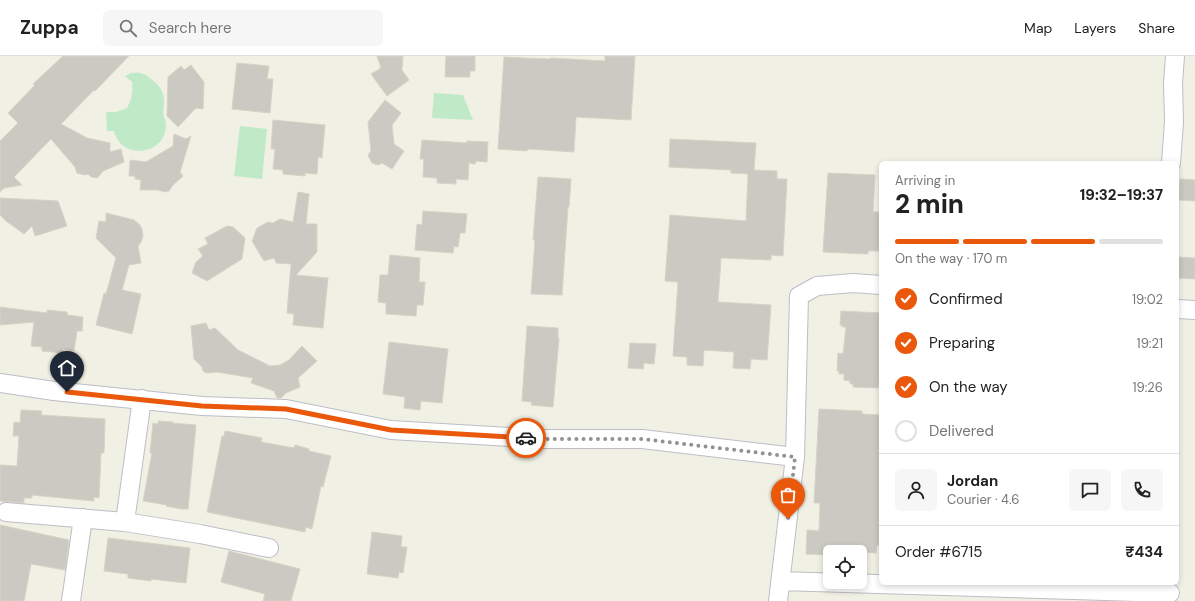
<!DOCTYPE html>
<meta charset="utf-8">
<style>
body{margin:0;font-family:"DM Sans",sans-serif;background:#f6f6f6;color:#222;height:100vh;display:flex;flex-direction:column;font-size:15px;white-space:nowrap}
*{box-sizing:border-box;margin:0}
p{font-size:13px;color:#767676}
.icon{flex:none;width:22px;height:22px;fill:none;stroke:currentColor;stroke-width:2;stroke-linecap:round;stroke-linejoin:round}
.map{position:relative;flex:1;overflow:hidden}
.details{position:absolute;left:879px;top:105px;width:300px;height:424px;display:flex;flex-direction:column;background:#fff;border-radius:6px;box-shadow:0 2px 6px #0003}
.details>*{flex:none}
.controls{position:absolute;left:823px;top:489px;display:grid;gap:8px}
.controls a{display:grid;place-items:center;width:44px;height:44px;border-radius:6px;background:#fff;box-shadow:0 2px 6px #0003;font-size:20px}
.pin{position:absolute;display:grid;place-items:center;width:34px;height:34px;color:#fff;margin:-41px -17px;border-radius:50% 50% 50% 0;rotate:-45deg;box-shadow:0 0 4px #0007}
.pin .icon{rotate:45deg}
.courier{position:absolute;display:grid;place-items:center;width:40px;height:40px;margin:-20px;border:3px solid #ea580c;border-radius:50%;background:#fff;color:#222;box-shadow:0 1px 5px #0007}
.head em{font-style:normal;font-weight:800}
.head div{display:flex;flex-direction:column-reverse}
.head{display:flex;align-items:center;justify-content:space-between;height:68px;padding:0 16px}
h1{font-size:26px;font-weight:800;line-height:30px}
.bar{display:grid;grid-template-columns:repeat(4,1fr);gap:6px 4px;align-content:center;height:48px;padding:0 16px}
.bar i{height:5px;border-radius:3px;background:#e0e0e0}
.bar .selected{background:#ea580c}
.bar p{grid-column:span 4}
.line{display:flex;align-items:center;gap:10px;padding:0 16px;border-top:1px solid #e0e0e0}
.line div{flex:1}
.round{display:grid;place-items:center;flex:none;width:42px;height:42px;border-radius:6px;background:#f6f6f6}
ol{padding:0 16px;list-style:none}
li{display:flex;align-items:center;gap:12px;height:44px}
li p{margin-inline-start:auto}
li .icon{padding:4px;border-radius:50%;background:#ea580c;color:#fff;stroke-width:4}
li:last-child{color:#767676}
li i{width:22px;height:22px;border:2px solid #e0e0e0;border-radius:50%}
header{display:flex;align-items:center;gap:24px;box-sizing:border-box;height:56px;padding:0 20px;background:#fff;border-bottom:1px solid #e0e0e0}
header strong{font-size:19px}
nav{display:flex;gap:22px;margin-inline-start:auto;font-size:14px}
.search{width:280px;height:36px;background:#f6f6f6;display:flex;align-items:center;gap:10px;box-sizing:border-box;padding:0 14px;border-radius:6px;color:#767676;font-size:15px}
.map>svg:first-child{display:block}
.green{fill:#c0eac7}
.building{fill:#cbcac2;stroke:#d6d3c3}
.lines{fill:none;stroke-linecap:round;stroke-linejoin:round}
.minor-casing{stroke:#bdbec5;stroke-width:20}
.minor{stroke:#fff;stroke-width:18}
.done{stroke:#909293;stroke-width:4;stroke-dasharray:0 7.2}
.route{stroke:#ea580c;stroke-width:5}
</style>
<header>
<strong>Zuppa</strong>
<div class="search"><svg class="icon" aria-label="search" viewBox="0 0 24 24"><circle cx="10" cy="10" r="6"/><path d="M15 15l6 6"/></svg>Search here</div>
<nav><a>Map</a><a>Layers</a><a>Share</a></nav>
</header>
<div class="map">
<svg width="1195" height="545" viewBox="0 0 1195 545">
<rect width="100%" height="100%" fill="#f0f0e5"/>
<path class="green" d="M 131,17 C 135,17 139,16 143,18 C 146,18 148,21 151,23 C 160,29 165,37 164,48 C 164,51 163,55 163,57 C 164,61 166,65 166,69 C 166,88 148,98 132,94 C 123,92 116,84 114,75 L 107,75 L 106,56 L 116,56 L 127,52 C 132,42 133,37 132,26 L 125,20 Z
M 434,37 L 463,39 L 473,64 L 432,62 Z
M 240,70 L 267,73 L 262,123 L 234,120 Z"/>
<path class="building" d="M 63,0 L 129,0 L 95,35 L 94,34 L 61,68 L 87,82 L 110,87 L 110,96 L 121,93 L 124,106 L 103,115 L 99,120 L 97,122 L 91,121 L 88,118 L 85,119 L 77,117 L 75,111 L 51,83 L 14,121 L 22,129 L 4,132 L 0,136 L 0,85 L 18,67 L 8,57 L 35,29 L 33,28 Z
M 377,0 L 403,0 L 402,14 L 409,24 L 387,40 L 371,18 L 381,12 Z
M 446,0 L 475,0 L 475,15 L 470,15 L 470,21 L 445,21 Z
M 605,0 L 635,0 L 631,64 L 576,61 L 574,96 L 528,93 L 527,95 L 498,93 L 504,1 L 550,3 L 551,2 L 605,5 Z
M 237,7 L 269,10 L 267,23 L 273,23 L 270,57 L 232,53 Z
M 191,9 L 204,26 L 203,53 L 196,52 L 178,71 L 167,60 L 168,21 L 181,10 L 184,14 Z
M 385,44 L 401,57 L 392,69 L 394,88 L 404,95 L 392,113 L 382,107 L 378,109 L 372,107 L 368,99 L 371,95 L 368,66 Z
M 273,64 L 325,69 L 322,102 L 318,101 L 317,118 L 305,117 L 305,120 L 283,118 L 283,114 L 273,113 L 275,93 L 271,93 Z
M 174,78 L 186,83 L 191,80 L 180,116 L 183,120 L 173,129 L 169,135 L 166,136 L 157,134 L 140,134 L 141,124 L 135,123 L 135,120 L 129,120 L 130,104 L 146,106 L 173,90 Z
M 670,83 L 756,87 L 754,114 L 777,115 L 777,123 L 787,123 L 783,200 L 771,199 L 771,204 L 721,202 L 718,246 L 771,249 L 767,304 L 751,303 L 750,313 L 733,312 L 734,296 L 704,294 L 703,310 L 687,309 L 687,301 L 673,300 L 678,226 L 665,225 L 670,159 L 746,165 L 748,118 L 731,117 L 731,114 L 669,111 Z
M 422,84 L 467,87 L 467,85 L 488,86 L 487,106 L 476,105 L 475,108 L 469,107 L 468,124 L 456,123 L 456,128 L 437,127 L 437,122 L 423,121 L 424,103 L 420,103 Z
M 828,117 L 875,119 L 873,156 L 881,156 L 881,195 L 868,195 L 868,198 L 823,196 Z
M 538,121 L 571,123 L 569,151 L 568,151 L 562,239 L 531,238 L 535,184 L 533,184 Z
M 1180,123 L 1195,124 L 1195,145 L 1179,144 Z
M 298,136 L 309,138 L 306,168 L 317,168 L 317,196 L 296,219 L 328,222 L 323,272 L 293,269 L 294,258 L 287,257 L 291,208 L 276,207 L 274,202 L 264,205 L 252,185 L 257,172 L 268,166 L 273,167 L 280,163 L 293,166 Z
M 0,142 L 58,145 L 67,170 L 35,180 L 32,170 L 24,178 L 6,165 L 0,159 Z
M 423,155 L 467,158 L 465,177 L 460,177 L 458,191 L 454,190 L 453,197 L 415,194 L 417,168 L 422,169 Z
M 106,157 L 134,164 L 139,168 L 142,173 L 143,180 L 141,186 L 138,190 L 141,207 L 129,209 L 122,234 L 141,238 L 132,278 L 96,269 L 104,237 L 106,238 L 116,202 L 96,182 L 99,165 L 106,166 Z
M 227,170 L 233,171 L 245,182 L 242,203 L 207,225 L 192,217 L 196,206 L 203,200 L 198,193 L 208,188 L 205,182 Z
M 390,199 L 420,202 L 419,226 L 425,226 L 423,249 L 417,249 L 416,260 L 386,258 L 386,247 L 378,246 L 380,219 L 388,219 Z
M 1178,201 L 1195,202 L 1195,223 L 1177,222 Z
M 0,251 L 47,257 L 47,254 L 67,256 L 67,259 L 83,261 L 82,275 L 77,275 L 74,295 L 63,293 L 62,297 L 42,295 L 42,291 L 31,290 L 34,266 L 0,269 Z
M 841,255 L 881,257 L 881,326 L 879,326 L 878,332 L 853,331 L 853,328 L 850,328 L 850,325 L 844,324 L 844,318 L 839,318 L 839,315 L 837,315 L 838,297 L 843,298 L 846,271 L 842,271 L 842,269 L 840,269 Z
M 206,267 L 209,274 L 215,272 L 238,294 L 270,310 L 280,309 L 289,304 L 302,290 L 317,305 L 298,322 L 300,331 L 286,337 L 281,342 L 277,342 L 274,335 L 251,327 L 253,322 L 217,316 L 207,317 L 203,315 L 202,311 L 194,303 L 191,270 Z
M 527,270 L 558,272 L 558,282 L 559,282 L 553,351 L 531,349 L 532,346 L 522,345 Z
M 389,286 L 448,293 L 442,347 L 421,345 L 420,354 L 404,352 L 405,341 L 383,338 Z
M 630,287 L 656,288 L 654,308 L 644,307 L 643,313 L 628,312 Z
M 819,353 L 862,355 L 862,358 L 881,359 L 881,490 L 877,489 L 876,497 L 860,496 L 830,496 L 830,499 L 806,498 L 807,474 L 819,475 L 820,447 L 814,447 Z
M 21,354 L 42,355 L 41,359 L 105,363 L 104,397 L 101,397 L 99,442 L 94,441 L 94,445 L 32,439 L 32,442 L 24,442 L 24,447 L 0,445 L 0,409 L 17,410 L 19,380 L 13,380 L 14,366 L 20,367 Z
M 158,365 L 173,366 L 172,367 L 196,369 L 188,453 L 181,453 L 166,450 L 167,449 L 143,445 L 152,397 L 150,397 L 153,367 L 158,368 Z
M 225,375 L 262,382 L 261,386 L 294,392 L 295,389 L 309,393 L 309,395 L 331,400 L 323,431 L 321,430 L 312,473 L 306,471 L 305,476 L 207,456 L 222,380 L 224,380 Z
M 0,469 L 69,484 L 65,514 L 31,508 L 24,545 L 0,545 Z
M 372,476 L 402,480 L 401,491 L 407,491 L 403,517 L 399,516 L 398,522 L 367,518 Z
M 108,482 L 190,492 L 186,527 L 151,523 L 151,525 L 128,522 L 128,518 L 104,515 Z
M 229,495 L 300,513 L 291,545 L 263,545 L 265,538 L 221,526 Z"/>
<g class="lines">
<g class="minor-casing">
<path id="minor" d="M 1171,107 L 1174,66 L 1173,27 L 1175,0
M 1177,253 L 1195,254
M 0,327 L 54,335 L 202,350 L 286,353 L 391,374 L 542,383 L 642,383 L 795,401
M 142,343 L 125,466 L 200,478 L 269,492
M 6,456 L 125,466
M 780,525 L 1170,537
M 71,545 L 83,462
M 778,545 L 795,401 L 799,240 L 817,230 L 853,227 L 881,229"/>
</g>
<use href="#minor" class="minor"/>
</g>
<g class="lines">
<path class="done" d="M 526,382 L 542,383 L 642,383 L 795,401 L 788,463"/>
<path class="route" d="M 67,336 L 202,350 L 286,353 L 391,374 L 526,382"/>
</g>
</svg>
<div class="controls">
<a><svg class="icon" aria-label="locate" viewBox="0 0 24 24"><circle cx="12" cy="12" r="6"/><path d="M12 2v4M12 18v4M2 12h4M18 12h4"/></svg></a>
</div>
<div class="pin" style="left:788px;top:463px;background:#ea580c"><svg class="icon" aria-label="bag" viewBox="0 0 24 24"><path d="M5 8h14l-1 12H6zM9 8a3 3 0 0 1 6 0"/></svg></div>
<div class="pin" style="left:67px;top:336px;background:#1f2937"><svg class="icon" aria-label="home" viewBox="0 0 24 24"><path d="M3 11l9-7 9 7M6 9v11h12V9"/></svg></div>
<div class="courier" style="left:526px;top:382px"><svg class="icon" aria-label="car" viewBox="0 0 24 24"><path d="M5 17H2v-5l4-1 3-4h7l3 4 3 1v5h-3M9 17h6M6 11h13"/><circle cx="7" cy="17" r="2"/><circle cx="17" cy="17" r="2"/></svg></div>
<section class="details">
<div class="head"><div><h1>2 min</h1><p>Arriving in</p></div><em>19:32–19:37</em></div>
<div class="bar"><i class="selected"></i><i class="selected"></i><i class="selected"></i><i></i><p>On the way · 170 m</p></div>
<ol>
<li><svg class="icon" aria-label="check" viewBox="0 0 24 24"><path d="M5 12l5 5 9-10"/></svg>Confirmed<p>19:02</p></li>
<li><svg class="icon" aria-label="check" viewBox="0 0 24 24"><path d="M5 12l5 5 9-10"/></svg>Preparing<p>19:21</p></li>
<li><svg class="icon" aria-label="check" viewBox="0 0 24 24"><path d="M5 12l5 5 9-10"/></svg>On the way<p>19:26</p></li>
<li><i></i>Delivered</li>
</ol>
<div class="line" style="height:72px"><a class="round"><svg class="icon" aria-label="person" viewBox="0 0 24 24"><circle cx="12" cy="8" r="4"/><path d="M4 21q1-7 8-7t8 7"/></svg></a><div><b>Jordan</b><p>Courier · 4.6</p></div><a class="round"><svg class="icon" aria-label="chat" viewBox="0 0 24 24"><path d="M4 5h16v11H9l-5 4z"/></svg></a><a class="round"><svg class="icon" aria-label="phone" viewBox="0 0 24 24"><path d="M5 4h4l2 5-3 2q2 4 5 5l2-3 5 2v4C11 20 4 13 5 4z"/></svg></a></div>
<div class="line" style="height:52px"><div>Order #6715</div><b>₹434</b></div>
</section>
</div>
